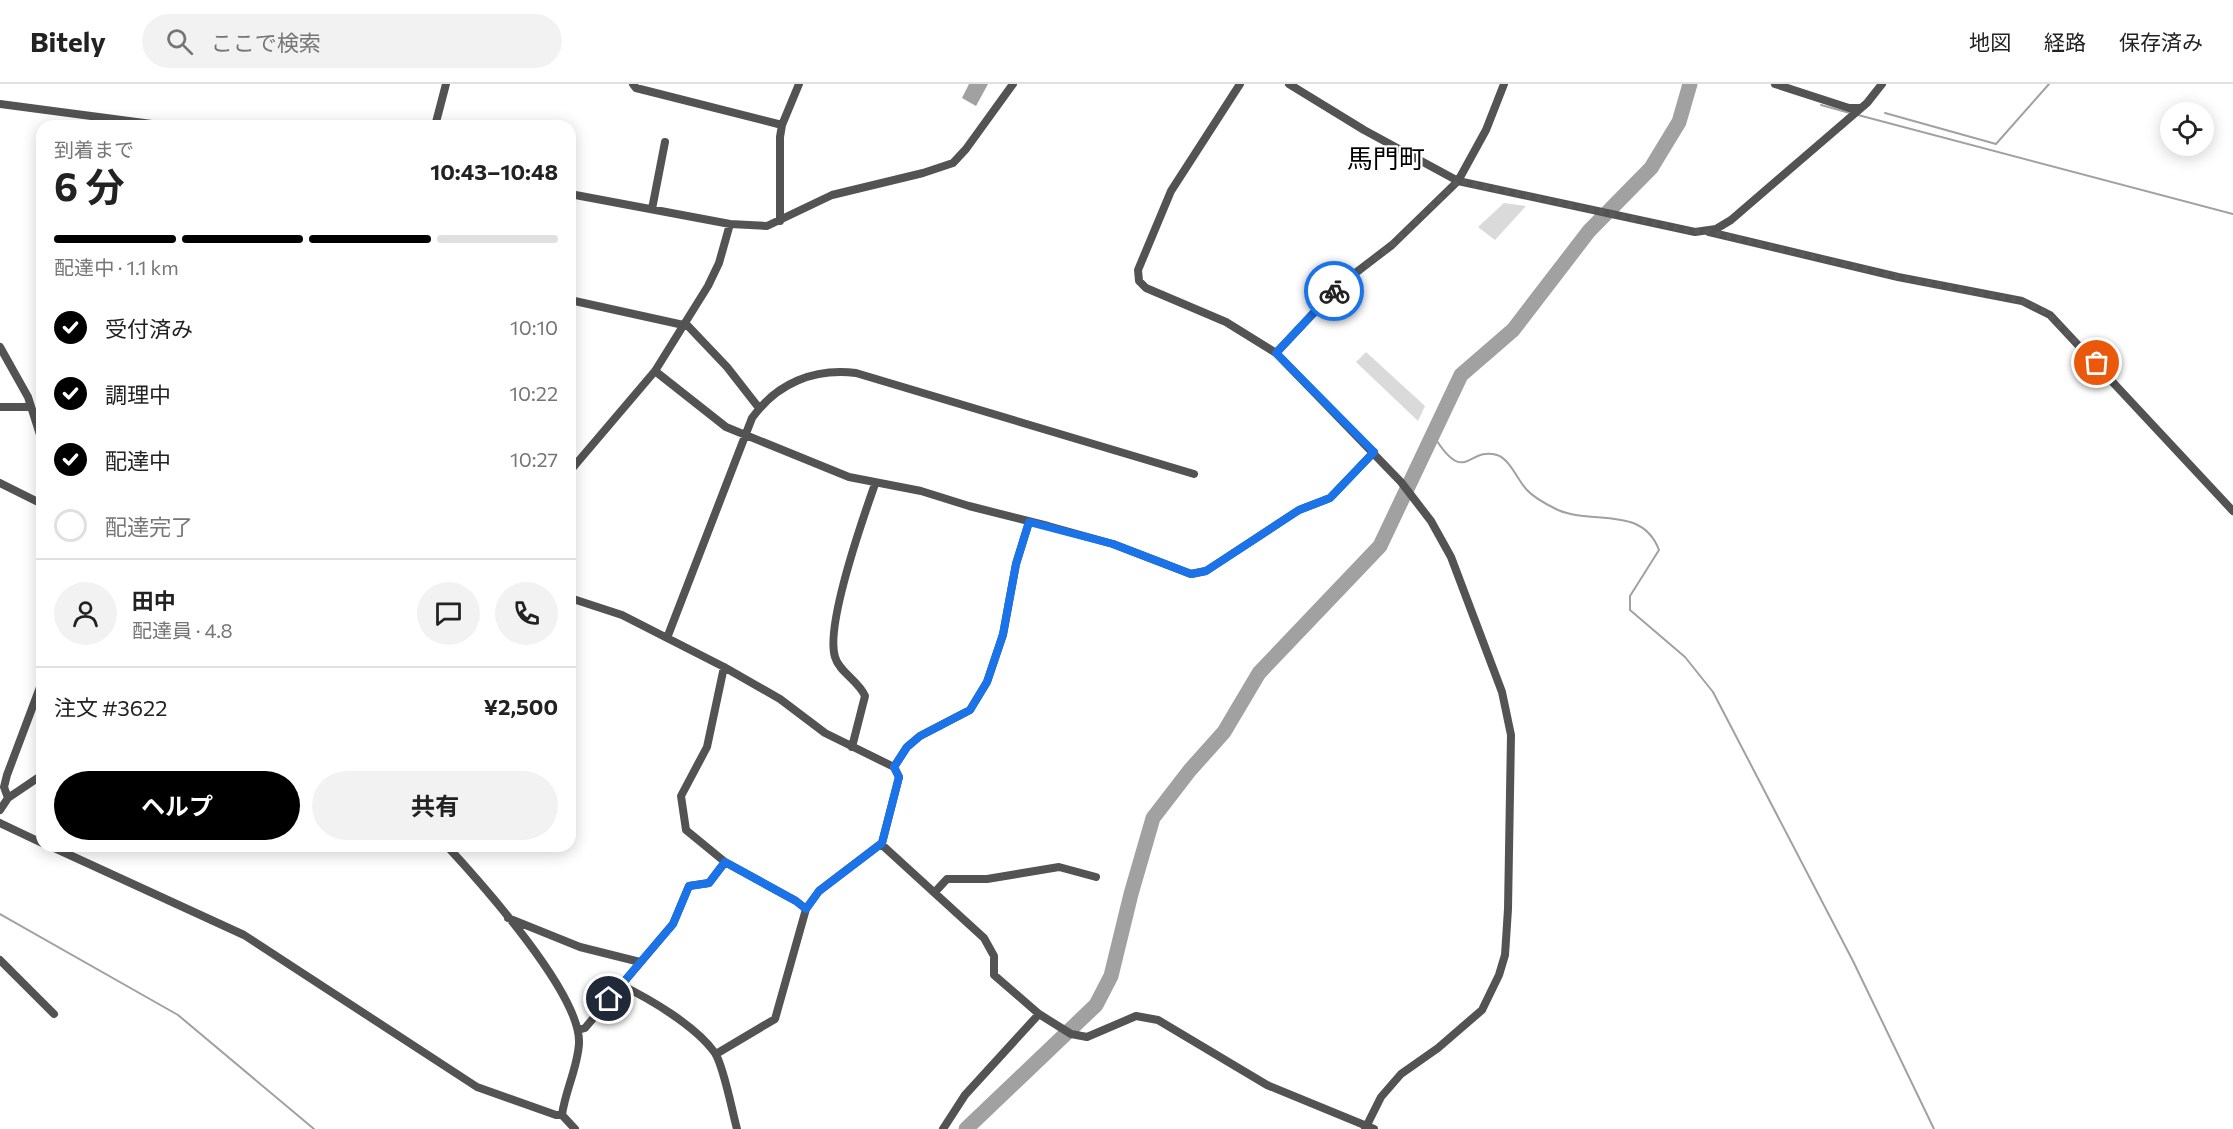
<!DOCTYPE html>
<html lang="ja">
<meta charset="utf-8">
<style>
body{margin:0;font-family:Commissioner,"Noto Sans JP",sans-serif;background:#f2f2f2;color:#222;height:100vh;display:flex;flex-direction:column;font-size:22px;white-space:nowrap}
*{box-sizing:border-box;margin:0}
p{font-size:20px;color:#767676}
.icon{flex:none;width:33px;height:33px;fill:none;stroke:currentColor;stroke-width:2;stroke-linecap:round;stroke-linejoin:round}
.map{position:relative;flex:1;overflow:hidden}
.panel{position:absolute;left:36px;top:36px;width:540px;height:732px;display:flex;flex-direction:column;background:#fff;border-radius:18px;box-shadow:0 3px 15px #0003}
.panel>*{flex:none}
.controls{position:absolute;left:2160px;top:18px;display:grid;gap:12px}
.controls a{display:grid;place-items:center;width:54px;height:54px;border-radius:50%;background:#fff;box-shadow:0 3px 15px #0003;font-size:30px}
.pin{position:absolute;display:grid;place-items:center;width:51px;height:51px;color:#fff;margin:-26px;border:3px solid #fff;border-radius:50%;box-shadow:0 2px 6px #0007}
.courier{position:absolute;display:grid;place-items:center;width:60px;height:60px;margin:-30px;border:4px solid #1a73e8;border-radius:50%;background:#fff;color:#222;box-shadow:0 2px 8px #0007}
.summary em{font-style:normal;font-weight:700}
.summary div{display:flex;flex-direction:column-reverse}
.summary{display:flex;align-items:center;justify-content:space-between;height:102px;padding:0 18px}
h1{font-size:39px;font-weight:700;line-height:45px}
.bar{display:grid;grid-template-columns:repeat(4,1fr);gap:9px 6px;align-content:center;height:72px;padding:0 18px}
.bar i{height:8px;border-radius:4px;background:#e0e0e0}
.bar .current{background:#000}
.bar p{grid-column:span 4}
.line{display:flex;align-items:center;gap:15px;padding:0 18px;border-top:2px solid #e0e0e0}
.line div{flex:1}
.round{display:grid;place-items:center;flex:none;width:63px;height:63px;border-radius:32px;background:#f2f2f2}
ol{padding:0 18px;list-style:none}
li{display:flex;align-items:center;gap:18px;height:66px}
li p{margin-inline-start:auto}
li .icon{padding:6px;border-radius:50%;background:#000;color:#fff;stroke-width:4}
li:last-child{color:#767676}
li i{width:33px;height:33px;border:3px solid #e0e0e0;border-radius:50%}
.primary-button{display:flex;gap:12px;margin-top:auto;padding:12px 18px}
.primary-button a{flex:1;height:69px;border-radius:36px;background:#000;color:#fff;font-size:24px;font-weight:700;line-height:69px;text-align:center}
.primary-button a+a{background:#f2f2f2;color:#222}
header{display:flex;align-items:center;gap:36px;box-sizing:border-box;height:84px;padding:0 30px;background:#fff;border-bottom:2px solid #e0e0e0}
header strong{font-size:28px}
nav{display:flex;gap:33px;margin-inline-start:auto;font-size:21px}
.search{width:420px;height:54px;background:#f2f2f2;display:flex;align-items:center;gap:15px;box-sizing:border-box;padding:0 21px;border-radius:33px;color:#767676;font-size:22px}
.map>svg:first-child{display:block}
.green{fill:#dadada}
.water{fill:#a1a1a1}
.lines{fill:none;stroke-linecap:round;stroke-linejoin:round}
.stream{stroke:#a1a1a1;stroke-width:2}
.river{stroke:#a1a1a1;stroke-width:15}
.minor{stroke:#535353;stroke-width:8}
.done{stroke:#595959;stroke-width:6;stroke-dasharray:0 10.8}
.route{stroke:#1a73e8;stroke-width:8}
.labels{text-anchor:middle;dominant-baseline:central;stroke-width:4.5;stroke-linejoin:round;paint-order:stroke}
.quarter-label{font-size:26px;fill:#000;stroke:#fff}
</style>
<header>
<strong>Bitely</strong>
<div class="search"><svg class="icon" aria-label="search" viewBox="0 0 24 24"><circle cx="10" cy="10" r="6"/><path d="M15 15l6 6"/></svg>ここで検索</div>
<nav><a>地図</a><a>経路</a><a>保存済み</a></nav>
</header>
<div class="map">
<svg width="2233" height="1045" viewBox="0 0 2233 1045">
<rect width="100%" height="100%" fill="#fff"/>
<path class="green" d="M 1504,119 L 1526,122 L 1495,156 L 1478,143 Z
M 1366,268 L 1425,322 L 1418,337 L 1356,278 Z"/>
<path class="water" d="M 969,0 L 988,0 L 976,22 L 962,14 Z"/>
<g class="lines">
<path class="stream" d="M 1821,21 L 1850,29
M 1885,29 L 1996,60 L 2049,0
M 1858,31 L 2233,130
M 1433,351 C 1466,404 1467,362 1497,371 C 1510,375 1518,397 1527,406 C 1535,415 1548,421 1558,426 C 1593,441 1642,421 1659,466 L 1630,512 L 1630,526 L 1685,573 L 1713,608 L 1853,877 L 1934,1045
M 0,830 L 178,931 L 314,1045"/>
<path class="river" d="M 966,1045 L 1096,921 L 1111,892 L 1131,810 L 1153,734 L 1190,686 L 1224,648 L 1259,589 L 1380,462 L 1461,291 L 1513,246 L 1589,147 L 1651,84 L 1679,38 L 1690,0"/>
<path class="minor" d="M 633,0 L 636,4 L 782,41
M 1240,0 L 1171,107 L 1138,186 L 1139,197 L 1146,204 L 1226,238 L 1276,269 L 1401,398 L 1431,437 L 1451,473 L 1502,608 L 1511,651 L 1508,825 L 1505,871 L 1499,891 L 1482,926 L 1438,964 L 1401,990 L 1381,1013 L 1365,1045
M 1289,0 L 1364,46 L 1458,97 L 1695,148 L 1716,145 L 1731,136 L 1867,19 L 1882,0
M 1775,0 L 1849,24 L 1861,24
M 0,20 L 167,42
M 435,42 L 446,0
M 570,110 L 730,140 L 767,142 L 832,111 L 923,89 L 953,79 L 966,65 L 1013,0
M 652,125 L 665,58
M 780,137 L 780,53 L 782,41 L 799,0
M 1709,148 L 1898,193 L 2022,217 L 2050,231 L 2233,427
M 570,216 L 688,242 L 727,283 L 759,324
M 0,263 L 28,313 L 42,357
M 1276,269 L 1341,200 L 1392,161 L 1458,97 L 1486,46 L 1504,0
M 655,287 L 726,343 L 849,393 L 921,407 L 969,422 L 1048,442 L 1113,460 L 1191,490 L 1206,487 L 1299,426 L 1330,414 L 1374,368
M 0,323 L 31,323
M 570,387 L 655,287 L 708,202 L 719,179 L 730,140
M 0,399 L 42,420
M 570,514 L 622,531 L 724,583 L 780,615 L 825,649 L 894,683 L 899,693 L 882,759 L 819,807 L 806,825 L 775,935 L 716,970
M 667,554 L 752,334 C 777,299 814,284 856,289 L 1194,390
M 724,583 L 707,663 L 681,712 L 686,746 L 725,778 L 796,817 L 806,825
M 852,663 L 865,612 C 859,597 839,588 835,573 C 825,541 863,434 875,400
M 894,683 L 907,663 L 920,652 L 970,626 L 987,598 L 1003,551 L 1016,480 L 1029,438
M 8,714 L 4,703 L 7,691 L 42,598
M 0,726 L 8,714 L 42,691
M 0,739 L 42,759
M 881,760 L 984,854 L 994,872 L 994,891 L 1039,930 L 1071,950 L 1087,953 L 1136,932 L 1158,936 L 1267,1001 L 1374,1045
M 50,762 L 244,851 L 477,1003 L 556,1031 L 562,1031
M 447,762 C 481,799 581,910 579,959 C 578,983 565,1007 562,1031 L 575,1045
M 935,808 L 947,795 L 987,795 L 1059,783 L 1096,793
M 508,834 L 580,863 L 640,878
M 0,876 L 54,930
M 621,901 C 650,915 696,942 715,969 C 724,983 732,1027 737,1045
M 578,946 L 585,944 L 673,840 L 689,802 L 709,799 L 725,778
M 943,1045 L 965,1011 L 1039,930"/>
</g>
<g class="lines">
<path class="done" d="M 1334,207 L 1392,161 L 1458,97 L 1695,148 L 1706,147 L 1898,193 L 2022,217 L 2046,228 L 2097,279"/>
<path class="route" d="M 609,915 L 673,840 L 689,802 L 709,799 L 725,778 L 796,817 L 806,825 L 819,807 L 882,759 L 899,693 L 894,683 L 907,663 L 920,652 L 970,626 L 987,598 L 1003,550 L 1016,480 L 1029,438 L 1113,460 L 1191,490 L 1206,487 L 1299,426 L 1330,414 L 1374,368 L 1276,269 L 1334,207"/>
</g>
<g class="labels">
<g class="quarter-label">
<text x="1386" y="73">馬門町</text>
</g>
</g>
</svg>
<div class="controls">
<a><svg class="icon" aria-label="locate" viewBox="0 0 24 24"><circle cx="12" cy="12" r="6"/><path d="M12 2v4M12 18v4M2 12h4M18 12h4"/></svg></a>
</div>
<div class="pin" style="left:2097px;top:279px;background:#ea580c"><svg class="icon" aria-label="bag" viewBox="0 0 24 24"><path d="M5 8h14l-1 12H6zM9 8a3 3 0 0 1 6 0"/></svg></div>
<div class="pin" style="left:609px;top:915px;background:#1f2937"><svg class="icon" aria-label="home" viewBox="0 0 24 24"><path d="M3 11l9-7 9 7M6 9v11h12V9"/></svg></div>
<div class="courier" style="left:1334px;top:207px"><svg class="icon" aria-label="bike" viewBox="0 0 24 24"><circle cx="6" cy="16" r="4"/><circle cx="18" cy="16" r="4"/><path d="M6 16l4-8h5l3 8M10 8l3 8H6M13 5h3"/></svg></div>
<section class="panel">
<div class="summary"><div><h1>6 分</h1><p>到着まで</p></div><em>10:43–10:48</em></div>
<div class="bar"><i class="current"></i><i class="current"></i><i class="current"></i><i></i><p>配達中 · 1.1 km</p></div>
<ol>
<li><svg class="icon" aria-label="check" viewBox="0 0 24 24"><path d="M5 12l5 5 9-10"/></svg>受付済み<p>10:10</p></li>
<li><svg class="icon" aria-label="check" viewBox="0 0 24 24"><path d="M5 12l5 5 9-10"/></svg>調理中<p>10:22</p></li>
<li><svg class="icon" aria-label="check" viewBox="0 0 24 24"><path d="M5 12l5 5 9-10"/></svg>配達中<p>10:27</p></li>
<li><i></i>配達完了</li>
</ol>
<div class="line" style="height:108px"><a class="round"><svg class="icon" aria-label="person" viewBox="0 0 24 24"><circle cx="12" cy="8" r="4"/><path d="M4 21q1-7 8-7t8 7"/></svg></a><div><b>田中</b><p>配達員 · 4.8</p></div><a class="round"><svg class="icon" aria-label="chat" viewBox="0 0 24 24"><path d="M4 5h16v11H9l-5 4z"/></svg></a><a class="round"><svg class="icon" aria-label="phone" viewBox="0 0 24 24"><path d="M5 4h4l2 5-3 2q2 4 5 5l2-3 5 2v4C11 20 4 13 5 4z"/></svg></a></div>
<div class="line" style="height:78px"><div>注文 #3622</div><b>¥2,500</b></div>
<div class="primary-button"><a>ヘルプ</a><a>共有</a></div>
</section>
</div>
